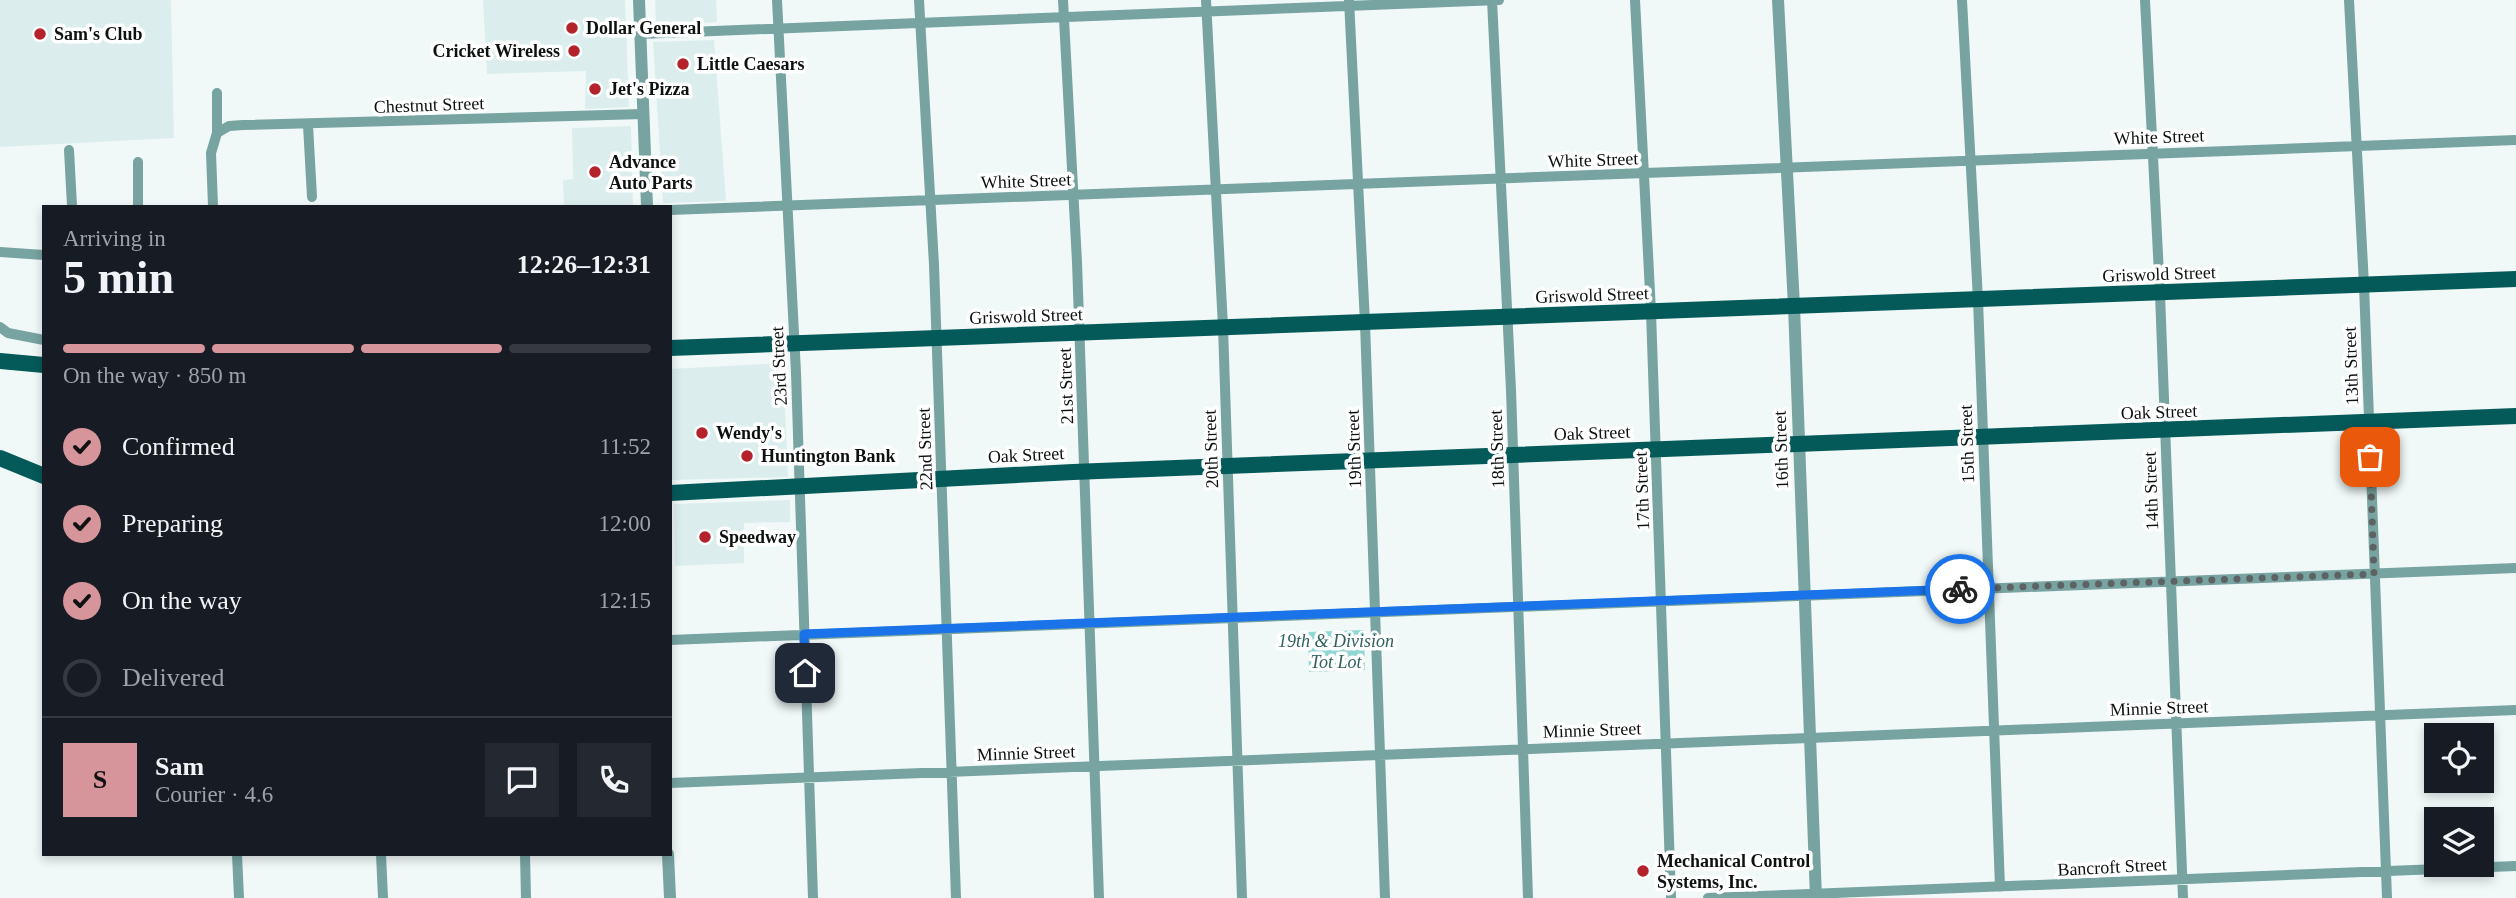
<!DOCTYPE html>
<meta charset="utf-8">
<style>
body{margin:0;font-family:Georgia,serif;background:#242831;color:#f1f3f6;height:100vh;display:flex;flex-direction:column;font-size:26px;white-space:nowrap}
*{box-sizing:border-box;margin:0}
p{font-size:23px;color:#9ea1a6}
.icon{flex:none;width:38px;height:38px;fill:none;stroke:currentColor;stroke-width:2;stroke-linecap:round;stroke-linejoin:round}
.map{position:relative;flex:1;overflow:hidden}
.sheet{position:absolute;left:42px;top:205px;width:630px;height:651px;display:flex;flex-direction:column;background:#171b24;border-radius:0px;box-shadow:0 4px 10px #0003}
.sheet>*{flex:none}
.buttons{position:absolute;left:2424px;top:723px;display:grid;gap:14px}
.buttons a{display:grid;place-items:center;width:70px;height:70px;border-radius:0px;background:#171b24;box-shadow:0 4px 10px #0003;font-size:35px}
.pin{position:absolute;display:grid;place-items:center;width:60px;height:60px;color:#fff;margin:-30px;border-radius:14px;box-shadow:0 4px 10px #0006}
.courier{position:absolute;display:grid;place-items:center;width:70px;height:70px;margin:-35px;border:5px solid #1a73e8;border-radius:50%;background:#fff;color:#222;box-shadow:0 2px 9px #0007}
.overview em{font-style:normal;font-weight:800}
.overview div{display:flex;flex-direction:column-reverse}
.overview{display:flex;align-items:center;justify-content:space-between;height:119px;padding:0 21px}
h1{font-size:46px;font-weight:800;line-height:52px}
.bar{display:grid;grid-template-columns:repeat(4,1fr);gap:10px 7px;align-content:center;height:84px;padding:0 21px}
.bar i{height:9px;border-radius:5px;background:#363941}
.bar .current{background:#d6959b}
.bar p{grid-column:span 4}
.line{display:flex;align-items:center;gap:18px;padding:0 21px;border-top:2px solid #363941}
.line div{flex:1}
.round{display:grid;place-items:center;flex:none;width:74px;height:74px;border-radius:0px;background:#242831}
ol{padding:0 21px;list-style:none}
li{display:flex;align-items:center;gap:21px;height:77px}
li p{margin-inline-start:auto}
li .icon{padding:7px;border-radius:50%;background:#d6959b;color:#111;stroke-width:4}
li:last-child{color:#9ea1a6}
li i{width:38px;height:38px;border:4px solid #363941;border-radius:50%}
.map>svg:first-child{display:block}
.built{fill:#dbeeed}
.green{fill:#90d6d3}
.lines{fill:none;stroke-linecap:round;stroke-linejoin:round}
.minor{stroke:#77a3a1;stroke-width:10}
.tertiary{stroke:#77a3a1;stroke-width:12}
.primary{stroke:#045a59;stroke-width:16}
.done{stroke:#5d6262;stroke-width:7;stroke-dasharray:0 12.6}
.route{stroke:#1a73e8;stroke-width:9}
.poi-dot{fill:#b4232c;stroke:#fff;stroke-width:2.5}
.labels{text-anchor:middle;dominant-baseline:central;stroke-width:7;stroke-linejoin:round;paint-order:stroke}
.poi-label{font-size:18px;font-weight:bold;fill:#0e1111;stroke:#fff;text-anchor:start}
.street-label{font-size:18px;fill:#0e1111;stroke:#fff}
.park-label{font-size:18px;font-style:italic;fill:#2f615f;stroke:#fff}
</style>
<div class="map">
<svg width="2516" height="898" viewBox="0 0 2516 898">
<rect width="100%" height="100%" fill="#f0f9f8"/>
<path class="built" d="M 0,0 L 171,0 L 174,138 L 0,147 Z
M 483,0 L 625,0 L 629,107 L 585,109 L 586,71 L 487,74 Z
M 655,0 L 716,0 L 717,22 L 656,26 Z
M 714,40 L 726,201 L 663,203 L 653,42 Z
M 631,126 L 633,206 L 564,206 L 563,180 L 573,179 L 572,128 Z
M 783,363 L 788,477 L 672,480 L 670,369 Z
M 790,500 L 790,522 L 744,523 L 744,563 L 675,566 L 674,504 Z"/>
<path class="green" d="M 1364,630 L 1365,670 L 1309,672 L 1308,632 Z"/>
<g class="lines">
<path class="minor" d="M 777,0 L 796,373 L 813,898
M 919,0 L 934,265 L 956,898
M 1063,0 L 1077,262 L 1099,898
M 1206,0 L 1223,327 L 1242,898
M 1349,0 L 1365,323 L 1385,898
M 1492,0 L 1511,390 L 1528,898
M 1635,0 L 1651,312 L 1671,898
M 1962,0 L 1978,300 L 2000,887
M 2145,0 L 2160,294 L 2183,898
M 2349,0 L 2364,285 L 2387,898
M 640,34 L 1499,0
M 308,125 L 312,197
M 217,133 L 229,126 L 243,125 L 643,114
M 69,150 L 72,206
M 138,162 L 138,206
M 213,206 L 211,153 L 217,133 L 217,93
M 670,210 L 2516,140
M 0,252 L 44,255
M 0,327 L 8,333 L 44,340
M 670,640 L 2516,568
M 670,783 L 2516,710
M 237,854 L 239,898
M 381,854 L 383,898
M 525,854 L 526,898
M 1708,898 L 2516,866"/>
<path class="tertiary" d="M 639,0 L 647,206
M 1778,0 L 1794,306 L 1816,898
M 668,854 L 670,898"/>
<path class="primary" d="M 670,348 L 2516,279
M 0,361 L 44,365
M 0,458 L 44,476
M 670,493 L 1073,472 L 2516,416"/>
</g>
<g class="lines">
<path class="done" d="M 1960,589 L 2374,574 L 2370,457"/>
<path class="route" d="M 805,673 L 804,634 L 1960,589"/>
</g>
<g class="poi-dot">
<circle cx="572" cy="28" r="7"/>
<circle cx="40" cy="34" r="7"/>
<circle cx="574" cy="51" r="7"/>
<circle cx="683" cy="64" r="7"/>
<circle cx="595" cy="89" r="7"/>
<circle cx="595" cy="172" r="7"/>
<circle cx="702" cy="433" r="7"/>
<circle cx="747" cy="456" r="7"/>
<circle cx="705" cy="537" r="7"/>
<circle cx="1643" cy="871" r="7"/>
</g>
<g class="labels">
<g class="poi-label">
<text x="586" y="28">Dollar General</text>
<text x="54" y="34">Sam's Club</text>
<text x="560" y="51" text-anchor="end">Cricket Wireless</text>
<text x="697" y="64">Little Caesars</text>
<text x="609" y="89">Jet's Pizza</text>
<text x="609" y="162">Advance<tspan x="609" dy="21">Auto Parts</tspan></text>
<text x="716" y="433">Wendy's</text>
<text x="761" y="456">Huntington Bank</text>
<text x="719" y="537">Speedway</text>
<text x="1657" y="861">Mechanical Control<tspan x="1657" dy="21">Systems, Inc.</tspan></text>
</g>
<g class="street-label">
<text transform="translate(429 105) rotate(-2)">Chestnut Street</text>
<text transform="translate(2159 137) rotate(-2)">White Street</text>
<text transform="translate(1593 160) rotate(-2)">White Street</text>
<text transform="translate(1026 181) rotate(-2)">White Street</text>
<text transform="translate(2159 274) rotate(-2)">Griswold Street</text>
<text transform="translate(1592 295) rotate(-2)">Griswold Street</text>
<text transform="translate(1026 316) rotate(-2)">Griswold Street</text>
<text transform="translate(779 366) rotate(-93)">23rd Street</text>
<text transform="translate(2351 366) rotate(-92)">13th Street</text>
<text transform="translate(1066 386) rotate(-92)">21st Street</text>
<text transform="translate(2159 412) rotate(-2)">Oak Street</text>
<text transform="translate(1592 433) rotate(-2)">Oak Street</text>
<text transform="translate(1967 444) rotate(-92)">15th Street</text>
<text transform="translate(925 449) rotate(-92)">22nd Street</text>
<text transform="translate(1211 449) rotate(-92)">20th Street</text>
<text transform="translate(1354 449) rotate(-92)">19th Street</text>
<text transform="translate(1497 449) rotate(-92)">18th Street</text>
<text transform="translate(1781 450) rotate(-92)">16th Street</text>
<text transform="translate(1026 455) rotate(-3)">Oak Street</text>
<text transform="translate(1642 491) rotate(-92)">17th Street</text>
<text transform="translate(2151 491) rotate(-92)">14th Street</text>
<text transform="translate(2159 708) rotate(-2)">Minnie Street</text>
<text transform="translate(1592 730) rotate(-2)">Minnie Street</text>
<text transform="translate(1026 753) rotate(-2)">Minnie Street</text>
<text transform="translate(2112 867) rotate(-3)">Bancroft Street</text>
</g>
<g class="park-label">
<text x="1336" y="641">19th &amp; Division<tspan x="1336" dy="21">Tot Lot</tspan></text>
</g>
</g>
</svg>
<div class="buttons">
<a><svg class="icon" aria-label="locate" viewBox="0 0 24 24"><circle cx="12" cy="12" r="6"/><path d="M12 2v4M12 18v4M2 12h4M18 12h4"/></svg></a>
<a><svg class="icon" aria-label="layers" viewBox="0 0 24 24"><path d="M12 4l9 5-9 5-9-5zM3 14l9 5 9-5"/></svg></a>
</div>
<div class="pin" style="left:2370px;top:457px;background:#ea580c"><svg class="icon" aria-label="bag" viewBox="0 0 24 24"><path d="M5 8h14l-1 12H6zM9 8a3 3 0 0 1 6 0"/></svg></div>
<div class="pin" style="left:805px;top:673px;background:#1f2937"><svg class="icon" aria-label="home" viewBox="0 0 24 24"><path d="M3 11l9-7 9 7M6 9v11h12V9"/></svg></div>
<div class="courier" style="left:1960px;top:589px"><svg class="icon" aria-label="bike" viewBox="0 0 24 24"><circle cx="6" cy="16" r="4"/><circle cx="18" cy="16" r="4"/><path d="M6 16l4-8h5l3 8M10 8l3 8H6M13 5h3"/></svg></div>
<section class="sheet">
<div class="overview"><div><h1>5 min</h1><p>Arriving in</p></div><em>12:26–12:31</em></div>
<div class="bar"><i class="current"></i><i class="current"></i><i class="current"></i><i></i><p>On the way · 850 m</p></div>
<ol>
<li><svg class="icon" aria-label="check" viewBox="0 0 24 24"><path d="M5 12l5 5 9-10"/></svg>Confirmed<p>11:52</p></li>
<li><svg class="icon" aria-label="check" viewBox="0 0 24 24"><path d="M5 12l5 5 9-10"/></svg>Preparing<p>12:00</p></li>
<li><svg class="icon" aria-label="check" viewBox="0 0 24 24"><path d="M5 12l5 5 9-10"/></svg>On the way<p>12:15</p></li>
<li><i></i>Delivered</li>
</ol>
<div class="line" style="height:126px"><b class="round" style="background:#d6959b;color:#111">S</b><div><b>Sam</b><p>Courier · 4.6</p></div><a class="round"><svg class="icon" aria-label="chat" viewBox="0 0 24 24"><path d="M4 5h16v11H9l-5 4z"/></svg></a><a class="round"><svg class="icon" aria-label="phone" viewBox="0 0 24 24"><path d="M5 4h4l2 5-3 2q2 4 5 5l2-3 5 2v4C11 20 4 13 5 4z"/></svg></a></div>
</section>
</div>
